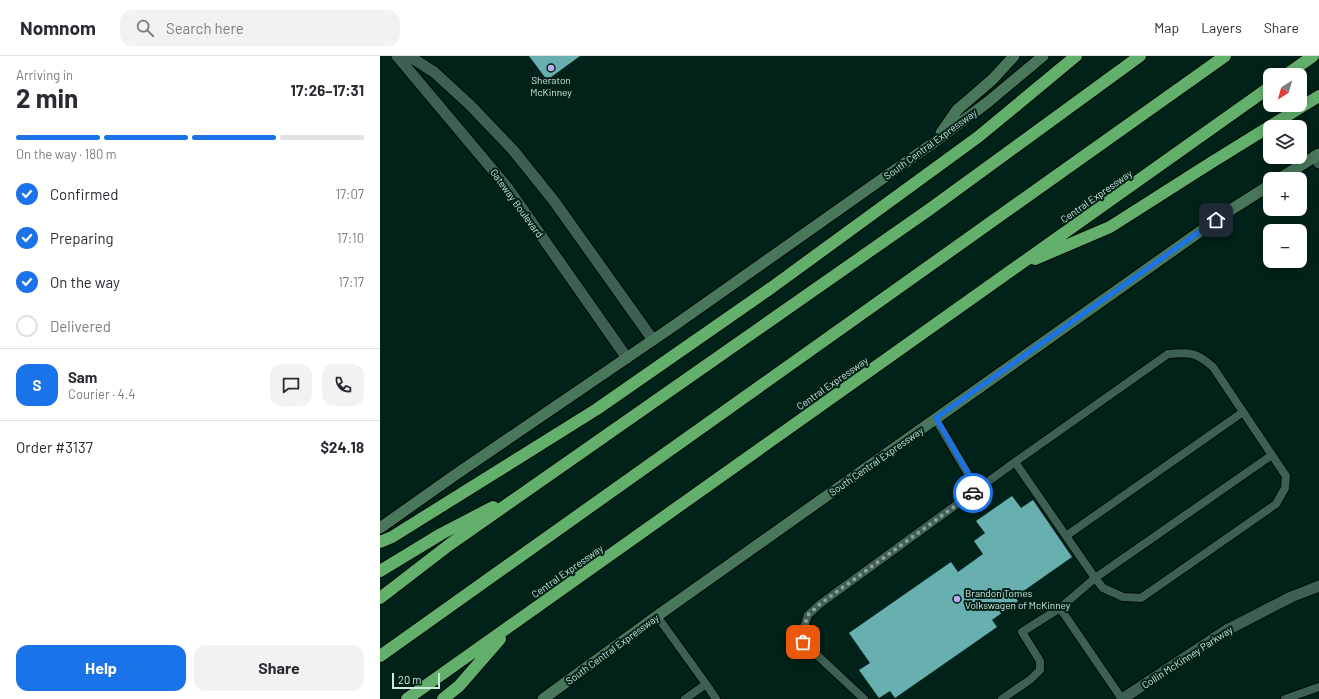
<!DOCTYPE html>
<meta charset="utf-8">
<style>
body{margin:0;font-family:Barlow,sans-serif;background:#f2f2f3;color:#2b2b33;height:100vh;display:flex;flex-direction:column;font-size:15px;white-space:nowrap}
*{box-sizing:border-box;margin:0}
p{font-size:13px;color:#7c7c81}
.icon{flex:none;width:22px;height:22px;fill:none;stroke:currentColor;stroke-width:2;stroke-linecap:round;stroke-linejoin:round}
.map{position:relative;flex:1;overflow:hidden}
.sheet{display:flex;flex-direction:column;background:#fff;width:380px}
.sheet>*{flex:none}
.needle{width:26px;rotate:217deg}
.fabs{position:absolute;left:883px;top:12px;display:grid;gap:8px}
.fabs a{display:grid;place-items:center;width:44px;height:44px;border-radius:8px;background:#fff;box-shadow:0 2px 10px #0003;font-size:20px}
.scale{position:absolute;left:12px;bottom:10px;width:48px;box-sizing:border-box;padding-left:4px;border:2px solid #d3e6df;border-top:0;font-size:11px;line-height:14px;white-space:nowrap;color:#d3e6df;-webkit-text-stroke:3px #002219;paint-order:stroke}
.pin{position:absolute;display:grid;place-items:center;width:34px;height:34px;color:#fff;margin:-17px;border-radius:8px;box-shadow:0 2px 6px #0006}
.courier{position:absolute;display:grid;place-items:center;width:40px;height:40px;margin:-20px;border:3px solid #1a73e8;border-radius:50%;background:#fff;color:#222;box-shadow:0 1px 5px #0007}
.headline em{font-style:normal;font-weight:700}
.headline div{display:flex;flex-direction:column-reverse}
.headline{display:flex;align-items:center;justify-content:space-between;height:68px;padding:0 16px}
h1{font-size:26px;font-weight:700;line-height:30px}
.bar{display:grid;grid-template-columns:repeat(4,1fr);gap:6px 4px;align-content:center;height:48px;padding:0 16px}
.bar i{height:5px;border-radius:3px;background:#e1e1e2}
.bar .active{background:#1a73e8}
.bar p{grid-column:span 4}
.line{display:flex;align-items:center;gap:10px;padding:0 16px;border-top:1px solid #e1e1e2}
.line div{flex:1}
.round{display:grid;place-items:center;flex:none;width:42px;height:42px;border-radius:12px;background:#f2f2f3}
ol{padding:0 16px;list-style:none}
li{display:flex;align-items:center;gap:12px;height:44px}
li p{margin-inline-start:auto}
li .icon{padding:4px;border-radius:50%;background:#1a73e8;color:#fff;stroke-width:4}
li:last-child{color:#7c7c81}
li i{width:22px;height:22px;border:2px solid #e1e1e2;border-radius:50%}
.cta{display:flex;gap:8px;margin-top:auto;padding:8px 16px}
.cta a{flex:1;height:46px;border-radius:12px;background:#1a73e8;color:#fff;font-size:16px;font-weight:700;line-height:46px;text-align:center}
.cta a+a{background:#f2f2f3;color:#2b2b33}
header{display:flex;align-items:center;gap:24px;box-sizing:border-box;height:56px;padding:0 20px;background:#fff;border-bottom:1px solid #e1e1e2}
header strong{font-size:19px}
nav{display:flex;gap:22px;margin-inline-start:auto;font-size:14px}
.search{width:280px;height:36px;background:#f2f2f3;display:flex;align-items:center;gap:10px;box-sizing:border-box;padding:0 14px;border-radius:12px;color:#7c7c81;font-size:15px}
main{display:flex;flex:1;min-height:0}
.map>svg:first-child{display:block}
.building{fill:#68afb0}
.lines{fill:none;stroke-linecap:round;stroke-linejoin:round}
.service-casing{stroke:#000a05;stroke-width:10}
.minor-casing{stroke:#000a05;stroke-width:13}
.tertiary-casing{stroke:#000a05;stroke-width:13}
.secondary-casing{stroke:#000a05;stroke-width:13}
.motorway-casing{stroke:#000a05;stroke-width:14}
.service{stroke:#3d5f54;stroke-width:8}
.minor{stroke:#3d5f54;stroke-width:11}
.tertiary{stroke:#3d5f54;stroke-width:11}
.secondary{stroke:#48775b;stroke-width:11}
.motorway{stroke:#62b06b;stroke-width:12}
.done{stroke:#89a19a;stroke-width:4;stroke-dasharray:0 7.2}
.route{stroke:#1a73e8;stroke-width:5}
.poi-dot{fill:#bfa9f4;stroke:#002219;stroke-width:1.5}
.labels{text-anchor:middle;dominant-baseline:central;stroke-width:4;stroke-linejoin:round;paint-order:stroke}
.poi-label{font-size:10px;fill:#d3e6df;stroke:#002219}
.street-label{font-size:10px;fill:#d3e6df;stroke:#002219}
</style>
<header>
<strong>Nomnom</strong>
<div class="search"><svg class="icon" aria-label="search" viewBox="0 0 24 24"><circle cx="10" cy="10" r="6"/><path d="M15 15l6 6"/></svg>Search here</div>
<nav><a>Map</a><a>Layers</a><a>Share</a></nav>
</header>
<main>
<section class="sheet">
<div class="headline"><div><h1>2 min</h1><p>Arriving in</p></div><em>17:26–17:31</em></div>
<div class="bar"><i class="active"></i><i class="active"></i><i class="active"></i><i></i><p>On the way · 180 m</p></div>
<ol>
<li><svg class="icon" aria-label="check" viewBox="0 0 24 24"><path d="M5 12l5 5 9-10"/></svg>Confirmed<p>17:07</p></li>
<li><svg class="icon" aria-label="check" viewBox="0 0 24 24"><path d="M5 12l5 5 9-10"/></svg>Preparing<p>17:10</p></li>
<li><svg class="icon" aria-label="check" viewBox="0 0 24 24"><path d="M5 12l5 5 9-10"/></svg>On the way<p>17:17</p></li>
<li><i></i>Delivered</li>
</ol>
<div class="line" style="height:72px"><b class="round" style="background:#1a73e8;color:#fff">S</b><div><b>Sam</b><p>Courier · 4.4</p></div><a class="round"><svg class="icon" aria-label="chat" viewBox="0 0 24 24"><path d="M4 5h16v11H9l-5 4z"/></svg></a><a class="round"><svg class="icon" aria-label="phone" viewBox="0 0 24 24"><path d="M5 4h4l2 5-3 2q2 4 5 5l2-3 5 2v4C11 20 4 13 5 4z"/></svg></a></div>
<div class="line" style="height:52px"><div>Order #3137</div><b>$24.18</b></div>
<div class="cta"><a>Help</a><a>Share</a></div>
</section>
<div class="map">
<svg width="939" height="643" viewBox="0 0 939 643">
<rect width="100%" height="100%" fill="#002219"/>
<path class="building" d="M 149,0 L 200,0 L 167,24 Z
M 632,440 L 641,452 L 653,444 L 692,501 L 635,541 L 638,545 L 612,564 L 617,571 L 515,642 L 510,635 L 499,642 L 479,614 L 490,607 L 469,577 L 571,506 L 578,516 L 603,498 L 594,485 L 605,477 L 596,465 Z"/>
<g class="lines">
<g class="service-casing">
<path id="service" d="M 555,362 L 597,433
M 635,406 L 715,522 L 892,399
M 686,480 L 863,356
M 680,552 L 742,643
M 277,560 L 326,628 L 305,643
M 326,628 L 336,643
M 484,643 L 423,586 L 423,574 L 428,559 L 440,548 L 635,406 L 788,298 C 810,296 816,296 833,311 L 906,420 L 905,432 L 896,448 L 761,542 L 743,541 L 723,532 L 715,522 L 680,552 L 642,576 L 660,605 L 660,614 L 651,623 L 622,643
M 905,643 L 939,631"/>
</g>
<g class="minor-casing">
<path id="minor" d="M 17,0 L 127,131 L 247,302
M 29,0 L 54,16 L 90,49 L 133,94 L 174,145 L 273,284"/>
</g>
<g class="tertiary-casing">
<path id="tertiary" d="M 935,100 L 939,107
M 742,643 L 845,575 L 911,541 L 939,530"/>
</g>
<g class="secondary-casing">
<path id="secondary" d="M 561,77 L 577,54 L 613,23 L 634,0
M 899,123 L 939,98
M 0,472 L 75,419 L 295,269 L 556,85 L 608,46 L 663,0
M 163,643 L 277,560 L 849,155 L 890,129"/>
</g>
<g class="motorway-casing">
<path id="motorway" d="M 906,19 L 933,0
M 655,203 L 730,171 L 829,108 L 939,40
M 0,486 L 12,481 L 217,353 L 391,232 L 598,81 L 696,0
M 0,515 L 61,478 L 113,451
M 0,542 L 69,489 L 550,153 L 760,0
M 0,600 L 845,0
M 27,643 L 890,31
M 63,643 L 79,630 L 120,583"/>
</g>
<use href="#service" class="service"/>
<use href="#minor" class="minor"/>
<use href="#tertiary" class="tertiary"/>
<use href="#secondary" class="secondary"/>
<use href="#motorway" class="motorway"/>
</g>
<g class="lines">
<path class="done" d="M 423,586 L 423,574 L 428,559 L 440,548 L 593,437"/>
<path class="route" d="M 593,437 L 597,433 L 556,362 L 836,164"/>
</g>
<g class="poi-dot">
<circle cx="171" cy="12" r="4"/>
<circle cx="577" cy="543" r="4"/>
</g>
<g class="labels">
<g class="poi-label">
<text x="171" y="24">Sheraton<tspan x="171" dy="12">McKinney</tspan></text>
<text x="585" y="537" text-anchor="start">Brandon Tomes<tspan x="585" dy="12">Volkswagen of McKinney</tspan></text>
</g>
<g class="street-label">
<text transform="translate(550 88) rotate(-36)">South Central Expressway</text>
<text transform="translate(716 140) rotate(-35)">Central Expressway</text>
<text transform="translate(137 147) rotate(54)">Gateway Boulevard</text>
<text transform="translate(452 327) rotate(-35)">Central Expressway</text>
<text transform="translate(496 405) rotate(-35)">South Central Expressway</text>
<text transform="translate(187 515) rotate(-35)">Central Expressway</text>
<text transform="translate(232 593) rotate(-36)">South Central Expressway</text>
<text transform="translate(807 601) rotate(-33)">Collin McKinney Parkway</text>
</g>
</g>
</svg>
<div class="fabs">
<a><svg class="needle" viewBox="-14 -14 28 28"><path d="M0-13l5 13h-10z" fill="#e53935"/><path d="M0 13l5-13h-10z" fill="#7c7c81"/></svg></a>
<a><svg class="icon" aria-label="layers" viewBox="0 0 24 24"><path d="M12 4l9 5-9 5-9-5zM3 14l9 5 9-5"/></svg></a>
<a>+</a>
<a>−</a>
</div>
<div class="scale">20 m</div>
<div class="pin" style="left:423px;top:586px;background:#ea580c"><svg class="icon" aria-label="bag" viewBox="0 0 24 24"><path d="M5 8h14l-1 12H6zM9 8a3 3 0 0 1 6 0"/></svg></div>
<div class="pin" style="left:836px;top:164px;background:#1f2937"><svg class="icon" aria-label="home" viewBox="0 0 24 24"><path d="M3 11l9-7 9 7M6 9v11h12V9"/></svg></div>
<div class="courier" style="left:593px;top:437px"><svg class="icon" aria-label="car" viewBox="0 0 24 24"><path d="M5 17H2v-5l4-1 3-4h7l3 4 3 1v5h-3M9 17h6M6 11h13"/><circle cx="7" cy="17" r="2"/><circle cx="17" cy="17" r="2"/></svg></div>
</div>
</main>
